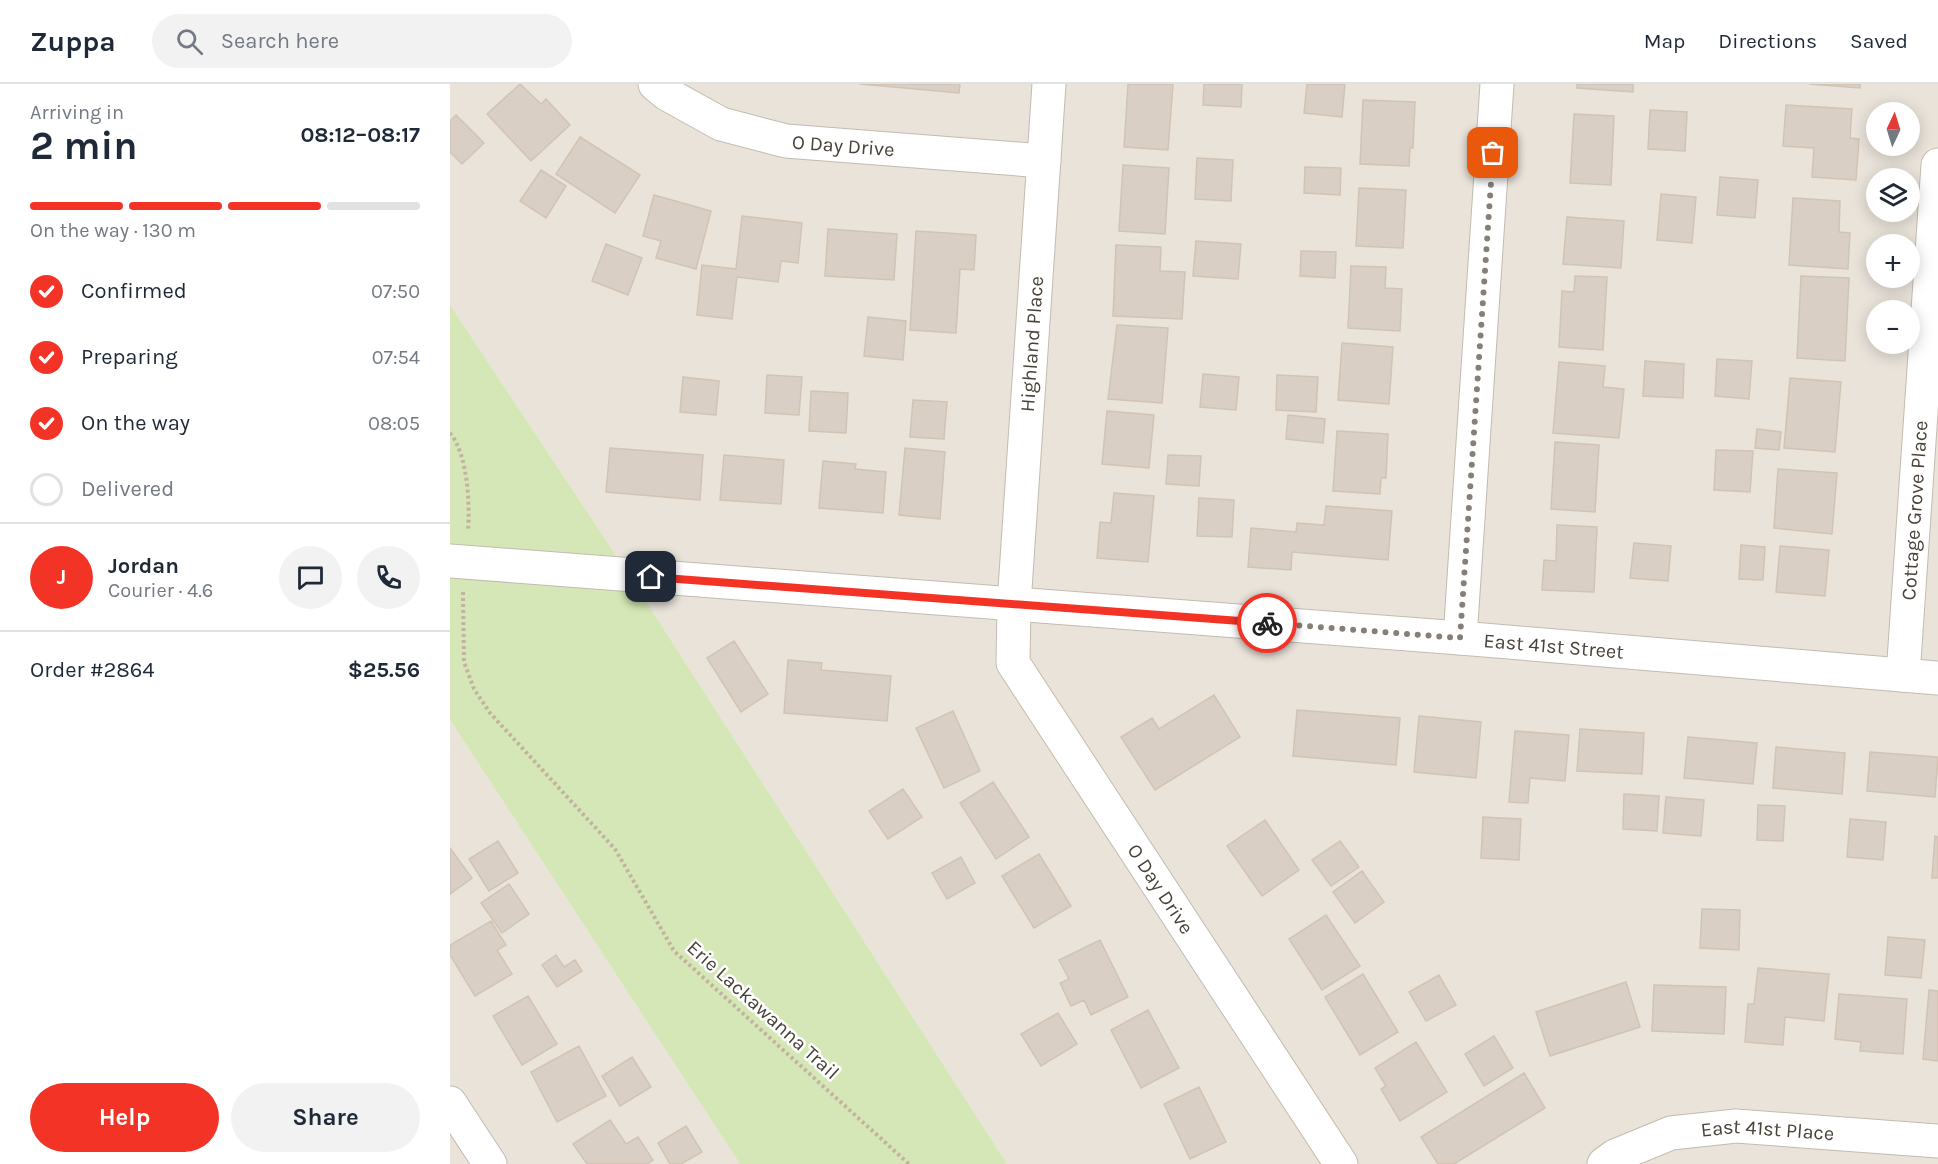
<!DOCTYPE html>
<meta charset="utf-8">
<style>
body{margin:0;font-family:Karla,sans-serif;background:#f2f2f3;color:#1f2937;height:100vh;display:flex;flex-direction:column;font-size:22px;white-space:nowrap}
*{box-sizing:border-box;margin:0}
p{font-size:20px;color:#747a83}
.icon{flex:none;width:33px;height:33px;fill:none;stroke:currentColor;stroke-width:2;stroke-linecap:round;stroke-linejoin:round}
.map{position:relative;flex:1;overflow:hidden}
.details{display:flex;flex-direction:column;background:#fff;width:450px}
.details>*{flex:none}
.needle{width:39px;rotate:4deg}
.buttons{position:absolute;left:1416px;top:18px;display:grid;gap:12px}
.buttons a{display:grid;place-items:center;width:54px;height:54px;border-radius:50%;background:#fff;box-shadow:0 3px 15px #0003;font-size:30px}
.pin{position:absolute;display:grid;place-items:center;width:51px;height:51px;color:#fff;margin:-26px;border-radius:12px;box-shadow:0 3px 9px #0006}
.courier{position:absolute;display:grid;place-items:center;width:60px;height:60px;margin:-30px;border:4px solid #f23326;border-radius:50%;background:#fff;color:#222;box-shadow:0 2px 8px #0007}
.summary em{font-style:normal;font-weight:700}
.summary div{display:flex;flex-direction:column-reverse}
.summary{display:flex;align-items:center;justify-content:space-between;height:102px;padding:0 30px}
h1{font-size:39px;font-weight:700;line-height:45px}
.bar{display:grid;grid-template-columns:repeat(4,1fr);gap:9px 6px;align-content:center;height:72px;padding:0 30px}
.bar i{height:8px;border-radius:4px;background:#e0e1e3}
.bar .on{background:#f23326}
.bar p{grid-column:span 4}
.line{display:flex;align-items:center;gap:15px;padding:0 30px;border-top:2px solid #e0e1e3}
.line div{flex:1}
.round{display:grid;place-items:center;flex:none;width:63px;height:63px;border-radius:32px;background:#f2f2f3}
ol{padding:0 30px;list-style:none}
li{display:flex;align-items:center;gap:18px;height:66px}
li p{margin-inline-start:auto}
li .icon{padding:6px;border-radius:50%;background:#f23326;color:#fff;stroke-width:4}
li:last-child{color:#747a83}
li i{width:33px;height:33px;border:3px solid #e0e1e3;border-radius:50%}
.button{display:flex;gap:12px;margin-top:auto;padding:12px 30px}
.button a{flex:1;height:69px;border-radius:36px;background:#f23326;color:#fff;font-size:24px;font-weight:700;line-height:69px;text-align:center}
.button a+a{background:#f2f2f3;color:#1f2937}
header{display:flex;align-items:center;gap:36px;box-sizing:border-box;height:84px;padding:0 30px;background:#fff;border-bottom:2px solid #e0e1e3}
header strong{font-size:28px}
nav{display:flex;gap:33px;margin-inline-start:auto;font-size:21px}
.search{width:420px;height:54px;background:#f2f2f3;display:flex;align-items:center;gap:15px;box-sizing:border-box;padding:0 21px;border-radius:33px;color:#747a83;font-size:22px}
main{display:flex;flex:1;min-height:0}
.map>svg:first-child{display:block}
.residential{fill:#e9e3da;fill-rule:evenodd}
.green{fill:#d5e7b6}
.building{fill:#d9cfc4;stroke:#d1c4b4;stroke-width:1.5}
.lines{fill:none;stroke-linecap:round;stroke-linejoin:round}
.minor-casing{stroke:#c3bbb1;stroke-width:35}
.tertiary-casing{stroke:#c3bbb1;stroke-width:35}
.path{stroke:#c2b3a0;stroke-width:4;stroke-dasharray:3 3;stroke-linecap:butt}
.minor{stroke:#fff;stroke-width:33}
.tertiary{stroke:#fff;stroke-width:33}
.done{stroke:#857f77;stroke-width:6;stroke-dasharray:0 10.8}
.route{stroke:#f23326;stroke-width:8}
.labels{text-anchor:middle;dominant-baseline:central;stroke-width:5;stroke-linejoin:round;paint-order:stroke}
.street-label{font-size:20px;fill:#494239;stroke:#fff}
</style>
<header>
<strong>Zuppa</strong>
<div class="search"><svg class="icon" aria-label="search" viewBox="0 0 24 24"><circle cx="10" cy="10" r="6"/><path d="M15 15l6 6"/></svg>Search here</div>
<nav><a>Map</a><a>Directions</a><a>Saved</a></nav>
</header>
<main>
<section class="details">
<div class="summary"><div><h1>2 min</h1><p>Arriving in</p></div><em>08:12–08:17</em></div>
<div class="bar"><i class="on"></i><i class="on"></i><i class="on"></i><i></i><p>On the way · 130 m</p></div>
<ol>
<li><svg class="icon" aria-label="check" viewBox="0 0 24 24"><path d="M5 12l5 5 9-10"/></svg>Confirmed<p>07:50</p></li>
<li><svg class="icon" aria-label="check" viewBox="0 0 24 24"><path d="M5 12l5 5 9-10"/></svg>Preparing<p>07:54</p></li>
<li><svg class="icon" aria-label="check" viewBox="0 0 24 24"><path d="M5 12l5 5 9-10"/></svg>On the way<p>08:05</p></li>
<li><i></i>Delivered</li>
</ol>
<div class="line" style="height:108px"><b class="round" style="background:#f23326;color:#fff">J</b><div><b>Jordan</b><p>Courier · 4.6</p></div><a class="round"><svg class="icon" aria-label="chat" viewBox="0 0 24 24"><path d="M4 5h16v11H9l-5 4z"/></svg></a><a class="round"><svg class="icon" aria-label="phone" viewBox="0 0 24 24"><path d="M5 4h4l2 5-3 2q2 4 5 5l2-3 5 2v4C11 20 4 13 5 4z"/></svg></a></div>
<div class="line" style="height:78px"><div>Order #2864</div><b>$25.56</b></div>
<div class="button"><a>Help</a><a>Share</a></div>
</section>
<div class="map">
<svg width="1488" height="1080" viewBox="0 0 1488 1080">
<rect width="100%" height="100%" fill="#f5f1eb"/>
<path class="residential" d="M 0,0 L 1488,0 L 1488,1080 L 557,1080 L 179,491 L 0,221 ZM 1426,28 L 1460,28 L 1460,62 L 1426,62 ZM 1426,94 L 1460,94 L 1460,128 L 1426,128 ZM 1426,160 L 1460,160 L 1460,194 L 1426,194 ZM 1426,226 L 1460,226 L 1460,260 L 1426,260 Z
M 0,636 L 290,1080 L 0,1080 Z"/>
<path class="green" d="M 0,221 L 179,491 L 557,1080 L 290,1080 L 0,636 Z"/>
<path class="building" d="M 70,0 L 91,20 L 96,15 L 120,41 L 81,77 L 37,30 Z
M 410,0 L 510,0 L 509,9 Z
M 678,0 L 723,0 L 718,66 L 674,63 Z
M 754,0 L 792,0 L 791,23 L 753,21 Z
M 857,0 L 895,0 L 892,33 L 854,29 Z
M 1127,0 L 1183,0 L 1183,8 L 1127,4 Z
M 1359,0 L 1410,0 L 1410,4 Z
M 913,16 L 965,18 L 963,64 L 960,64 L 959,82 L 910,80 Z
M 1336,21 L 1402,25 L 1400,54 L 1409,55 L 1406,96 L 1362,93 L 1364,64 L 1333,62 Z
M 1200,26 L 1237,28 L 1235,67 L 1198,65 Z
M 1124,30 L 1164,32 L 1161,101 L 1120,99 Z
M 6,31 L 34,59 L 12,80 L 0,68 L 0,37 Z
M 130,53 L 190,91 L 165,129 L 106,90 Z
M 747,74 L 783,76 L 781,117 L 745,115 Z
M 673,81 L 719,84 L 715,150 L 669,147 Z
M 855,83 L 891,84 L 890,111 L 854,109 Z
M 91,86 L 116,102 L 96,134 L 70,117 Z
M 1270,93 L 1308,96 L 1305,134 L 1267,131 Z
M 909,104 L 956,106 L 953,164 L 906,162 Z
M 1211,110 L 1246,113 L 1242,159 L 1207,156 Z
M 204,111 L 261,127 L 246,185 L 206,174 L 211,157 L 193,152 Z
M 1343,114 L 1390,117 L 1389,148 L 1400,149 L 1398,185 L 1339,181 Z
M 292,132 L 352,139 L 348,179 L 331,177 L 328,198 L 287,193 L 282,235 L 247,231 L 252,181 L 286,185 Z
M 1117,133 L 1174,137 L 1171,184 L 1113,180 Z
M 378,145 L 447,150 L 444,196 L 375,192 Z
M 466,147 L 526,151 L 524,186 L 510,185 L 506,249 L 460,246 Z
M 746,157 L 791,160 L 788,195 L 743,192 Z
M 156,160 L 192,174 L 178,211 L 142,197 Z
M 666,161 L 711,163 L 710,187 L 735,188 L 732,235 L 663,232 Z
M 851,167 L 886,168 L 885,194 L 850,192 Z
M 901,182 L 936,183 L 935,204 L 952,205 L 950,247 L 898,244 Z
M 1125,192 L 1157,193 L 1153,266 L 1109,263 L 1112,207 L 1124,208 Z
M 1351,192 L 1399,194 L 1395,277 L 1347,274 Z
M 418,233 L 456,237 L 453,276 L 414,272 Z
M 667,241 L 718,244 L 712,319 L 658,315 Z
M 892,259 L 943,263 L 939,320 L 888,316 Z
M 1267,275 L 1302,277 L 1299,315 L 1265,312 Z
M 1195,277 L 1234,280 L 1233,314 L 1193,312 Z
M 1109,278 L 1155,282 L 1153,303 L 1174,305 L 1169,354 L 1103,349 Z
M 753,290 L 789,293 L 786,326 L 750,323 Z
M 317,291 L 352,293 L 349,331 L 315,329 Z
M 827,291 L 868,293 L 866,328 L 826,326 Z
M 233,293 L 269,297 L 266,331 L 230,328 Z
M 1340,294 L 1391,298 L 1385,368 L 1334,364 Z
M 361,307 L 398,309 L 396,349 L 359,347 Z
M 463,316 L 497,318 L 494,355 L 460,353 Z
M 657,327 L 704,331 L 699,384 L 652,380 Z
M 838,331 L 875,335 L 873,359 L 836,355 Z
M 1307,345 L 1331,348 L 1329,366 L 1305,364 Z
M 887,347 L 938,350 L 936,394 L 931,394 L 930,410 L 883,407 Z
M 1105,358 L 1149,361 L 1145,428 L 1101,425 Z
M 160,364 L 253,371 L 250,416 L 156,408 Z
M 455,364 L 495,368 L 490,435 L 449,431 Z
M 1266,366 L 1303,367 L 1300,408 L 1264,406 Z
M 274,371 L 334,376 L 331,420 L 270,416 Z
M 718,371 L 751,372 L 749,402 L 716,400 Z
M 373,377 L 406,380 L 405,385 L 436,388 L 433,429 L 369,424 Z
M 1328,385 L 1387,389 L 1382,450 L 1324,444 Z
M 664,409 L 704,412 L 698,478 L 647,474 L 650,438 L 661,439 Z
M 749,414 L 784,416 L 782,453 L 747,452 Z
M 876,422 L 942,427 L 938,476 L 842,468 L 841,486 L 798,483 L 801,444 L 846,448 L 847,439 L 874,441 Z
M 1107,441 L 1147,443 L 1144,508 L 1092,506 L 1094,476 L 1106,477 Z
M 1184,459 L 1221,462 L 1218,497 L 1180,494 Z
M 1291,461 L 1315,463 L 1313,496 L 1289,495 Z
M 1330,462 L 1379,466 L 1375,512 L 1326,508 Z
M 284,557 L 318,610 L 291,628 L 257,574 Z
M 338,576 L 372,579 L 371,586 L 441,592 L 437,637 L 334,629 Z
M 764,611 L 790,653 L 705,706 L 671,653 L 702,634 L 709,645 Z
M 847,626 L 950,634 L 946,681 L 843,672 Z
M 503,627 L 530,687 L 494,704 L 466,644 Z
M 969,632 L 1031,638 L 1026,694 L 964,688 Z
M 1130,645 L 1194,649 L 1192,690 L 1127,687 Z
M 1065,647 L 1119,651 L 1115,697 L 1080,694 L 1078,719 L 1059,718 Z
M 1238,653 L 1307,659 L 1303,700 L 1234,694 Z
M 1326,663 L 1395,669 L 1392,710 L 1323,704 Z
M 1420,668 L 1488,673 L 1485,713 L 1417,707 Z
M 543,698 L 579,753 L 546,775 L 510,719 Z
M 453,705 L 472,733 L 438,755 L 419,727 Z
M 1174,710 L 1209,712 L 1207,747 L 1173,745 Z
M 1216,713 L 1254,716 L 1251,752 L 1213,749 Z
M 1308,721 L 1335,722 L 1333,757 L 1307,756 Z
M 1033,733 L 1071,735 L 1069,776 L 1031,774 Z
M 1400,735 L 1436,738 L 1433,776 L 1397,773 Z
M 815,736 L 849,786 L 812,812 L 777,762 Z
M 1485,752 L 1488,753 L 1488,794 L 1482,794 Z
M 48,757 L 68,789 L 39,807 L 19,775 Z
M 890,757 L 909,783 L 881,802 L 862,776 Z
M 0,764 L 22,794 L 0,810 Z
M 589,770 L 621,822 L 584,844 L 552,792 Z
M 511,773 L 525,799 L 497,815 L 482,789 Z
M 912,787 L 934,818 L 905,839 L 883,808 Z
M 59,800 L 79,830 L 52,849 L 31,819 Z
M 1252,825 L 1290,826 L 1289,866 L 1250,864 Z
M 876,831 L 910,882 L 872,906 L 839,855 Z
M 41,837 L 56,861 L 47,866 L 62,890 L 25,912 L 0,871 L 0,861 Z
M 1438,853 L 1475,856 L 1471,894 L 1435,891 Z
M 650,856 L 678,913 L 641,931 L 634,916 L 621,922 L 610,899 L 619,895 L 609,876 Z
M 106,871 L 114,883 L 125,876 L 132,887 L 107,903 L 92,881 Z
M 1308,884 L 1379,890 L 1374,937 L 1335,933 L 1333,961 L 1295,958 L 1298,920 L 1304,920 Z
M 913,890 L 948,948 L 910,971 L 875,913 Z
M 989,891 L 1006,921 L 976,937 L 959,908 Z
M 1176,898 L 1190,943 L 1100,972 L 1086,928 Z
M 1204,901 L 1276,903 L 1274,950 L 1202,947 Z
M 1479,906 L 1488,907 L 1488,977 L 1473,975 Z
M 1389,910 L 1457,915 L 1453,970 L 1410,967 L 1411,958 L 1385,955 Z
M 78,912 L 107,960 L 72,981 L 43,932 Z
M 698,926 L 729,984 L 691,1004 L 661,946 Z
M 608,929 L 627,960 L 591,982 L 571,950 Z
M 1044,952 L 1063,984 L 1034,1002 L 1015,970 Z
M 966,958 L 997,1008 L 950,1037 L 931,1005 L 936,1002 L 925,984 Z
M 129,962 L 156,1012 L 107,1038 L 81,988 Z
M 182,973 L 201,1003 L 170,1022 L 152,992 Z
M 1074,989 L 1095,1024 L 1004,1080 L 988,1080 L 971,1053 Z
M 749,1003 L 776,1058 L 740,1075 L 714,1020 Z
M 160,1036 L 176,1060 L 188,1053 L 203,1076 L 197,1080 L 137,1080 L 123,1060 Z
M 236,1042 L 252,1068 L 231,1080 L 220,1080 L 208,1059 Z"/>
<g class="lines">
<g class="minor-casing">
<g id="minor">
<path id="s1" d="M 205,0 L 217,10 L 271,40 L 336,57 L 594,77"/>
<path id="s2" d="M 599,0 L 564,520 L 563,579 L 891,1080"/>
<path d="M 1010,554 L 1047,0"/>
<path id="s3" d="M 1453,591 L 1488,81"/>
<path d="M 0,1019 L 40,1080"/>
<path id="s4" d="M 1154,1080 L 1165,1072 L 1221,1049 L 1286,1042 L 1488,1057"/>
</g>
</g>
<g class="tertiary-casing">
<g id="tertiary">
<path id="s5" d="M 0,477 L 1010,554 L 1488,594"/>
</g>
</g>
<path class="path" d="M 0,349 C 18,371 20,420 18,447
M 13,508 L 14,578 L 24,605 L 40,629 L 165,765 L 224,867 L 459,1080"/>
<use href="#minor" class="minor"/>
<use href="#tertiary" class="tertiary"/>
</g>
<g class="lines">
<path class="done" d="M 817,539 L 1010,554 L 1043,69"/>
<path class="route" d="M 201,493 L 817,539"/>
</g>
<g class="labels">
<g class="street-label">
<text stroke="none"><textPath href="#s1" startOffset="202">O Day Drive</textPath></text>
<text transform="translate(582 260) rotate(-86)">Highland Place</text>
<text stroke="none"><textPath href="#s3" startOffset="165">Cottage Grove Place</textPath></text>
<text stroke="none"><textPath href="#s5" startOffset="1107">East 41st Street</textPath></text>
<text stroke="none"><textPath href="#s2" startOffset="850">O Day Drive</textPath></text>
<text transform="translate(313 926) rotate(42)">Erie Lackawanna Trail</text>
<text stroke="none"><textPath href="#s4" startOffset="171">East 41st Place</textPath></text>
</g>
</g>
</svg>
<div class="buttons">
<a><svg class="needle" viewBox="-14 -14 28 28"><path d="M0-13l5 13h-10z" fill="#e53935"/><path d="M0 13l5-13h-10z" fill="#747a83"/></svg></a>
<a><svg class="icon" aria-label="layers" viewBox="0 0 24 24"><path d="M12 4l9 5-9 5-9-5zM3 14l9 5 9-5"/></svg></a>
<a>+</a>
<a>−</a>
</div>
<div class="pin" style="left:1043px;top:69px;background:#ea580c"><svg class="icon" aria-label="bag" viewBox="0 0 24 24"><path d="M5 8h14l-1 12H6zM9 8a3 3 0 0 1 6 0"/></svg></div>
<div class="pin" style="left:201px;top:493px;background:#1f2937"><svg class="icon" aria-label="home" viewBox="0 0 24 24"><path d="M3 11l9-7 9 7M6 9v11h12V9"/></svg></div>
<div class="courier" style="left:817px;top:539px"><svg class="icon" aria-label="bike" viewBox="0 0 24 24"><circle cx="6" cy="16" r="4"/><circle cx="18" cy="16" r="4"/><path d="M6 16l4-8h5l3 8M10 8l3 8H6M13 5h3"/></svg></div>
</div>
</main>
